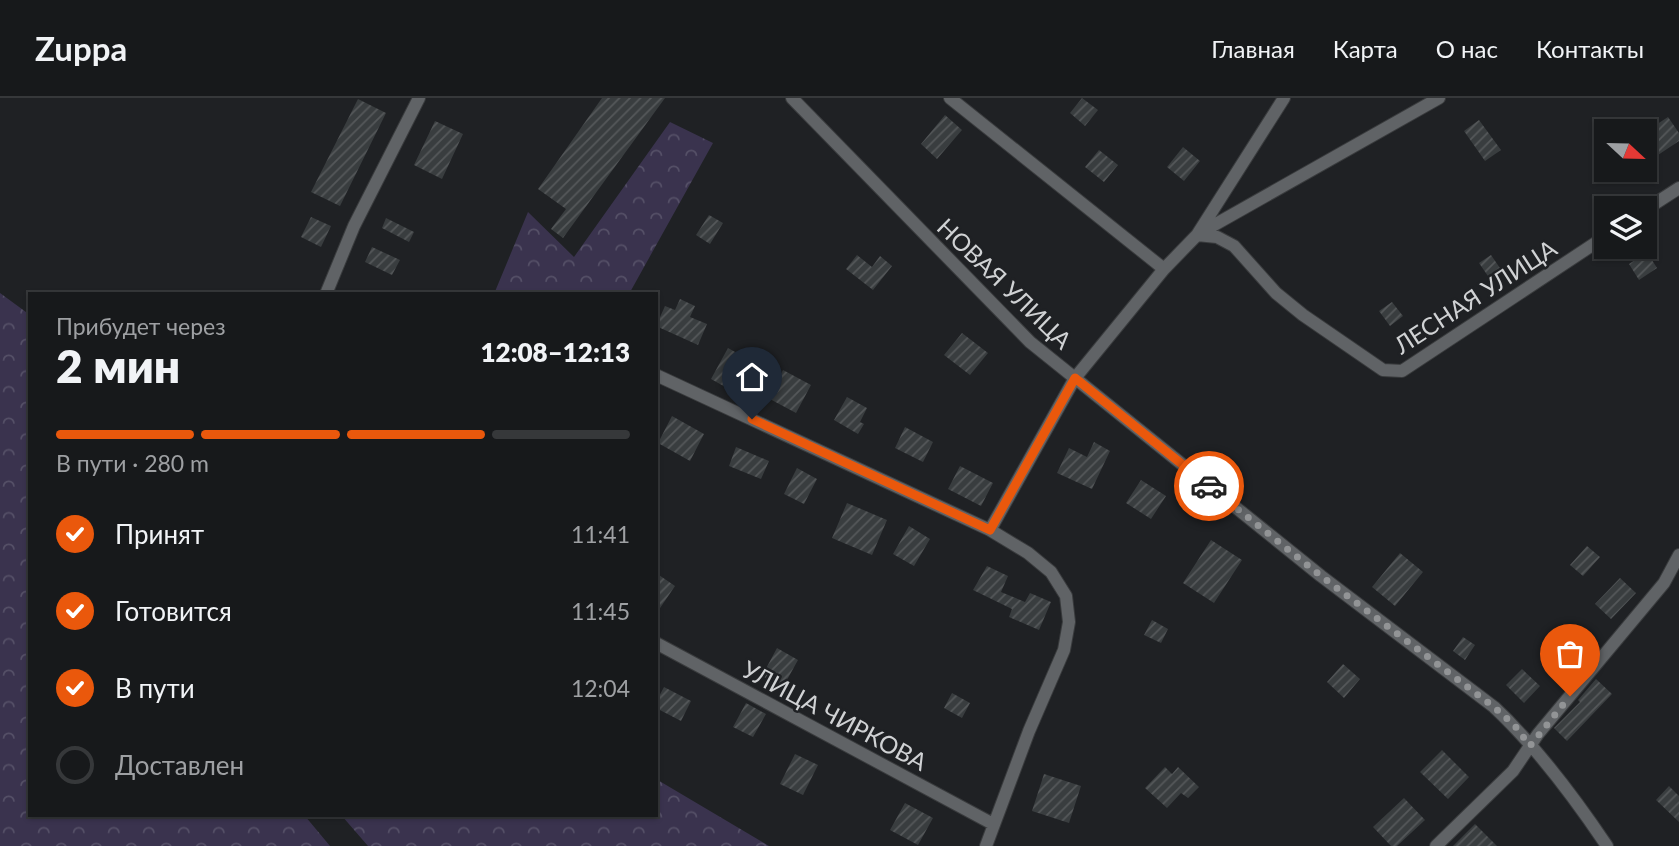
<!DOCTYPE html>
<html lang="ru">
<meta charset="utf-8">
<style>
body{margin:0;font-family:Lato,sans-serif;background:#242628;color:#f1f3f6;height:100vh;display:flex;flex-direction:column;font-size:26px;white-space:nowrap}
*{box-sizing:border-box;margin:0}
p{font-size:23px;color:#9ea0a3}
.icon{flex:none;width:38px;height:38px;fill:none;stroke:currentColor;stroke-width:2;stroke-linecap:round;stroke-linejoin:round}
.map{position:relative;flex:1;overflow:hidden}
.drawer{position:absolute;left:28px;top:194px;width:630px;height:525px;display:flex;flex-direction:column;background:#17191b;border-radius:0px;box-shadow:0 2px 5px #0004,0 0 0 2px #36383a}
.drawer>*{flex:none}
.needle{width:46px;rotate:112deg}
.tools{position:absolute;left:1594px;top:21px;display:grid;gap:14px}
.tools a{display:grid;place-items:center;width:63px;height:63px;border-radius:0px;background:#17191b;box-shadow:0 2px 5px #0004,0 0 0 2px #36383a;font-size:35px}
.pin{position:absolute;display:grid;place-items:center;width:60px;height:60px;color:#fff;margin:-72px -30px;border-radius:50% 50% 50% 0;rotate:-45deg;box-shadow:0 0 7px #0007}
.pin .icon{rotate:45deg}
.courier{position:absolute;display:grid;place-items:center;width:70px;height:70px;margin:-35px;border:5px solid #ea580c;border-radius:50%;background:#fff;color:#222;box-shadow:0 2px 9px #0007}
.overview em{font-style:normal;font-weight:800}
.overview div{display:flex;flex-direction:column-reverse}
.overview{display:flex;align-items:center;justify-content:space-between;height:119px;padding:0 28px}
h1{font-size:46px;font-weight:800;line-height:52px}
.bar{display:grid;grid-template-columns:repeat(4,1fr);gap:10px 7px;align-content:center;height:84px;padding:0 28px}
.bar i{height:9px;border-radius:5px;background:#36383a}
.bar .on{background:#ea580c}
.bar p{grid-column:span 4}
ol{padding:0 28px;list-style:none}
li{display:flex;align-items:center;gap:21px;height:77px}
li p{margin-inline-start:auto}
li .icon{padding:7px;border-radius:50%;background:#ea580c;color:#fff;stroke-width:4}
li:last-child{color:#9ea0a3}
li i{width:38px;height:38px;border:4px solid #36383a;border-radius:50%}
header{display:flex;align-items:center;gap:42px;box-sizing:border-box;height:98px;padding:0 35px;background:#17191b;border-bottom:2px solid #36383a}
header strong{font-size:33px}
nav{display:flex;gap:38px;margin-inline-start:auto;font-size:24px}
.map>svg:first-child{display:block}
.forest{fill:url(#forest-crowns)}
.building{fill:url(#building-hatch)}
.lines{fill:none;stroke-linecap:round;stroke-linejoin:round}
.minor-casing{stroke:#393b3d;stroke-width:14}
.minor{stroke:#606366;stroke-width:12}
.done{stroke:#929496;stroke-width:7;stroke-dasharray:0 12.6}
.route{stroke:#ea580c;stroke-width:9}
.labels{text-anchor:middle;dominant-baseline:central;stroke-width:5;stroke-linejoin:round;paint-order:stroke}
.street-label{font-size:24px;fill:#d0d2d4;stroke:#1f2124}
</style>
<header>
<strong>Zuppa</strong>
<nav><a>Главная</a><a>Карта</a><a>О нас</a><a>Контакты</a></nav>
</header>
<div class="map">
<svg width="1679" height="748" viewBox="0 0 1679 748">
<defs>
<pattern id="forest-crowns" width="20" height="18" patternUnits="userSpaceOnUse" patternTransform="scale(1.75)"><rect width="20" height="18" fill="#3a334e"/><path d="M2 6a3 3 0 1 1 6 0M12 15a3 3 0 1 1 6 0" fill="none" stroke="#555067"/></pattern>
<pattern id="building-hatch" width="6" height="6" patternUnits="userSpaceOnUse" patternTransform="scale(1.75)"><rect width="6" height="6" fill="#393d3f"/><path d="M-1 1l2-2M0 6l6-6M5 7l2-2" fill="none" stroke="#55585a"/></pattern>
</defs>
<rect width="100%" height="100%" fill="#1f2124"/>
<path class="forest" d="M 670,24 L 713,45 L 629,196 L 494,196 L 528,114 L 574,159 Z
M 0,195 L 30,217 L 30,718 L 305,718 L 330,748 L 0,748 Z
M 656,681 L 769,748 L 368,748 L 342,718 L 656,718 Z"/>
<path class="building" d="M 602,0 L 665,0 L 563,140 L 551,131 L 566,111 L 538,91 Z
M 1082,0 L 1098,12 L 1085,28 L 1070,15 Z
M 358,1 L 386,15 L 340,108 L 311,94 Z
M 945,17 L 962,32 L 937,61 L 921,46 Z
M 1668,19 L 1679,35 L 1679,43 L 1655,59 L 1645,45 L 1645,34 Z
M 1479,22 L 1501,52 L 1485,63 L 1464,33 Z
M 435,23 L 463,36 L 442,81 L 414,67 Z
M 1183,49 L 1200,63 L 1184,83 L 1167,69 Z
M 1099,52 L 1118,67 L 1104,84 L 1085,69 Z
M 709,117 L 723,125 L 710,146 L 696,137 Z
M 311,119 L 331,128 L 321,149 L 301,139 Z
M 386,120 L 414,134 L 409,144 L 382,130 Z
M 372,149 L 400,162 L 392,177 L 365,164 Z
M 1647,154 L 1657,170 L 1639,182 L 1629,166 Z
M 857,157 L 872,169 L 880,158 L 892,168 L 873,192 L 846,171 Z
M 1491,157 L 1502,173 L 1490,181 L 1479,165 Z
M 680,201 L 695,208 L 690,219 L 707,226 L 698,247 L 656,228 L 665,208 L 675,212 Z
M 1392,204 L 1403,218 L 1390,228 L 1379,213 Z
M 962,235 L 988,255 L 970,277 L 944,257 Z
M 728,250 L 753,264 L 736,295 L 711,281 Z
M 783,272 L 811,287 L 796,315 L 768,300 Z
M 847,299 L 867,310 L 860,324 L 864,326 L 858,336 L 834,322 Z
M 672,318 L 704,336 L 690,363 L 658,345 Z
M 905,329 L 933,344 L 923,364 L 895,350 Z
M 1094,344 L 1110,353 L 1092,391 L 1057,375 L 1069,350 L 1087,359 Z
M 736,349 L 769,363 L 761,381 L 729,368 Z
M 960,368 L 993,385 L 981,408 L 948,391 Z
M 797,370 L 817,381 L 804,406 L 784,396 Z
M 1141,382 L 1166,398 L 1151,421 L 1126,405 Z
M 847,405 L 887,422 L 872,457 L 832,440 Z
M 909,428 L 930,441 L 914,468 L 893,456 Z
M 1211,442 L 1242,462 L 1214,505 L 1183,485 Z
M 1587,448 L 1600,459 L 1583,478 L 1570,467 Z
M 1400,455 L 1423,474 L 1395,508 L 1372,489 Z
M 987,468 L 1008,478 L 1001,494 L 1025,504 L 1030,495 L 1051,504 L 1039,532 L 1009,519 L 1012,511 L 973,492 Z
M 656,475 L 675,488 L 656,516 Z
M 1620,480 L 1636,495 L 1611,521 L 1595,506 Z
M 1152,522 L 1168,531 L 1161,545 L 1144,537 Z
M 1463,539 L 1475,547 L 1465,562 L 1453,553 Z
M 777,550 L 798,562 L 783,589 L 762,578 Z
M 1343,566 L 1360,581 L 1344,600 L 1327,584 Z
M 1522,571 L 1540,588 L 1524,605 L 1506,587 Z
M 1596,581 L 1612,596 L 1567,643 L 1554,630 L 1580,604 L 1578,602 Z
M 664,589 L 691,603 L 681,623 L 656,610 L 656,604 Z
M 952,595 L 970,605 L 962,620 L 944,610 Z
M 746,605 L 766,616 L 753,639 L 733,629 Z
M 1442,652 L 1469,679 L 1448,701 L 1420,674 Z
M 795,656 L 818,667 L 803,697 L 780,686 Z
M 1165,669 L 1172,676 L 1178,669 L 1199,689 L 1188,700 L 1181,695 L 1167,710 L 1145,690 Z
M 1044,676 L 1081,688 L 1069,725 L 1032,713 Z
M 1669,688 L 1679,698 L 1679,724 L 1656,702 Z
M 1404,700 L 1425,722 L 1397,748 L 1391,748 L 1373,729 Z
M 905,705 L 933,720 L 918,747 L 890,732 Z
M 1475,726 L 1497,748 L 1453,748 Z"/>
<g class="lines">
<g class="minor-casing">
<path id="minor" d="M 792,0 L 1030,244 L 1321,478 L 1494,609 C 1537,649 1574,699 1607,748
M 950,0 L 1164,171
M 1645,112 L 1679,90
M 1200,135 L 1439,0
M 1197,137 L 1217,139 L 1234,148 L 1276,195 L 1303,217 L 1383,272 L 1402,273 L 1606,138
M 326,196 L 354,128 L 419,0
M 656,277 L 990,432 L 1028,455 L 1051,474 L 1066,498 L 1069,524 L 1064,552 L 1029,633 L 986,748
M 990,432 L 1075,280 L 1164,171 L 1197,137 L 1284,0
M 656,545 L 993,726
M 1436,748 L 1513,673 L 1538,636 L 1664,485 L 1679,457"/>
</g>
<use href="#minor" class="minor"/>
</g>
<g class="lines">
<path class="done" d="M 1209,388 L 1321,478 L 1494,609 L 1515,628 L 1530,648 L 1570,598"/>
<path class="route" d="M 752,321 L 990,432 L 1075,280 L 1209,388"/>
</g>
<g class="labels">
<g class="street-label">
<text transform="translate(1005 185) rotate(44)">НОВАЯ УЛИЦА</text>
<text transform="translate(1475 198) rotate(-33)">ЛЕСНАЯ УЛИЦА</text>
<text transform="translate(835 617) rotate(28)">УЛИЦА ЧИРКОВА</text>
</g>
</g>
</svg>
<div class="tools">
<a><svg class="needle" viewBox="-14 -14 28 28"><path d="M0-13l5 13h-10z" fill="#e53935"/><path d="M0 13l5-13h-10z" fill="#9ea0a3"/></svg></a>
<a><svg class="icon" aria-label="layers" viewBox="0 0 24 24"><path d="M12 4l9 5-9 5-9-5zM3 14l9 5 9-5"/></svg></a>
</div>
<div class="pin" style="left:1570px;top:598px;background:#ea580c"><svg class="icon" aria-label="bag" viewBox="0 0 24 24"><path d="M5 8h14l-1 12H6zM9 8a3 3 0 0 1 6 0"/></svg></div>
<div class="pin" style="left:752px;top:321px;background:#1f2937"><svg class="icon" aria-label="home" viewBox="0 0 24 24"><path d="M3 11l9-7 9 7M6 9v11h12V9"/></svg></div>
<div class="courier" style="left:1209px;top:388px"><svg class="icon" aria-label="car" viewBox="0 0 24 24"><path d="M5 17H2v-5l4-1 3-4h7l3 4 3 1v5h-3M9 17h6M6 11h13"/><circle cx="7" cy="17" r="2"/><circle cx="17" cy="17" r="2"/></svg></div>
<section class="drawer">
<div class="overview"><div><h1>2 мин</h1><p>Прибудет через</p></div><em>12:08–12:13</em></div>
<div class="bar"><i class="on"></i><i class="on"></i><i class="on"></i><i></i><p>В пути · 280 m</p></div>
<ol>
<li><svg class="icon" aria-label="check" viewBox="0 0 24 24"><path d="M5 12l5 5 9-10"/></svg>Принят<p>11:41</p></li>
<li><svg class="icon" aria-label="check" viewBox="0 0 24 24"><path d="M5 12l5 5 9-10"/></svg>Готовится<p>11:45</p></li>
<li><svg class="icon" aria-label="check" viewBox="0 0 24 24"><path d="M5 12l5 5 9-10"/></svg>В пути<p>12:04</p></li>
<li><i></i>Доставлен</li>
</ol>
</section>
</div>
